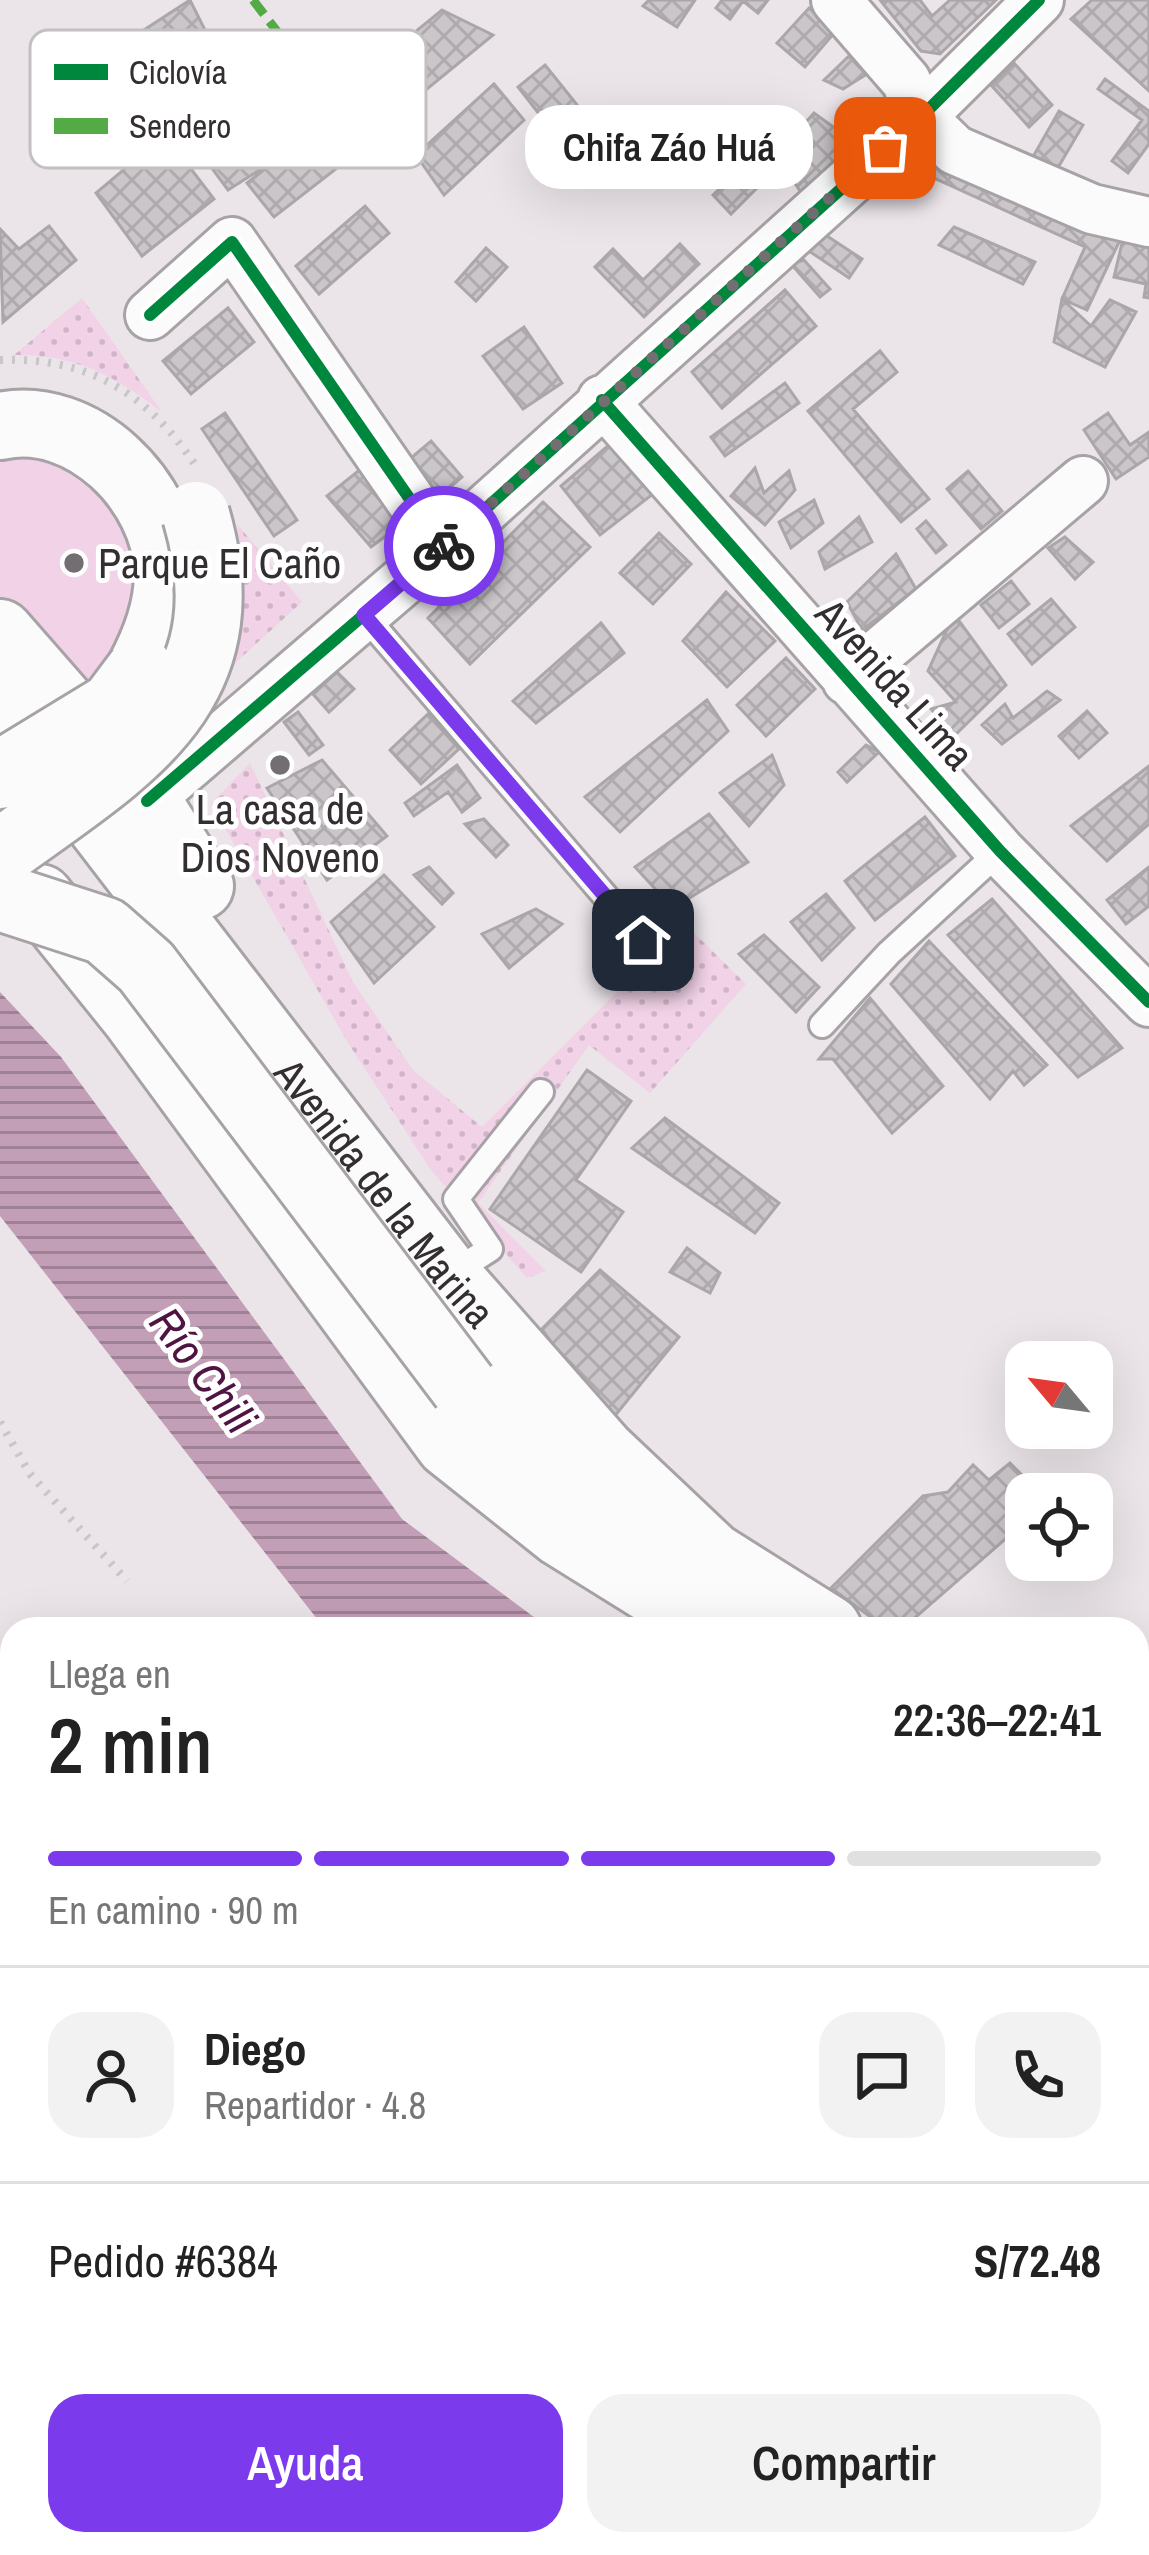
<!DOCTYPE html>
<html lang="es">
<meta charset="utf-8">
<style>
body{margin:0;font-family:"Archivo Narrow",sans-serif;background:#f2f2f2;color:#222;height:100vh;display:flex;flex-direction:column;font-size:45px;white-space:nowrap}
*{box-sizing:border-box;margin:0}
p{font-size:39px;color:#767676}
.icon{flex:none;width:66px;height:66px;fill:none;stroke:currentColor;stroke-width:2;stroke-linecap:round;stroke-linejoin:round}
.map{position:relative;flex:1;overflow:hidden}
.sheet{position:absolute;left:0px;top:1617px;width:1149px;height:939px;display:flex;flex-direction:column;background:#fff;border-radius:36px 36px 0 0;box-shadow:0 12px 48px #0002}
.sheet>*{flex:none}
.needle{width:78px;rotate:299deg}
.tools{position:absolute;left:1005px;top:1341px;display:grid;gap:24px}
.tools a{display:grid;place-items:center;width:108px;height:108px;border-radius:24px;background:#fff;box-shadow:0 12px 48px #0002;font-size:60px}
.pin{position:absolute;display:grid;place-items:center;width:102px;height:102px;color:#fff;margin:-51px;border-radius:24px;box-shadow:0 6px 18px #0006}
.courier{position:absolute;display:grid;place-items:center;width:120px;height:120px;margin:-60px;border:9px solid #7c3aed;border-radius:50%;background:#fff;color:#222;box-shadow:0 3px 15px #0007}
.bubble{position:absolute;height:84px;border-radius:36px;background:#fff;box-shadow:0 12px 48px #0002;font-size:39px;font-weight:600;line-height:84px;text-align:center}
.headline em{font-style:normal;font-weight:600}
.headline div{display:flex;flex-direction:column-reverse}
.headline{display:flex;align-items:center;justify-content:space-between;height:204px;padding:0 48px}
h1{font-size:78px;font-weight:600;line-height:90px}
.bar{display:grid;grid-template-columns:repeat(4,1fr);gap:18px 12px;align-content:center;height:144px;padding:0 48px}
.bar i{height:15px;border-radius:9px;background:#e0e0e0}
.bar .on{background:#7c3aed}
.bar p{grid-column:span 4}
.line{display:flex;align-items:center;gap:30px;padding:0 48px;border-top:3px solid #e0e0e0}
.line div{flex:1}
.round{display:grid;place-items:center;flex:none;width:126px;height:126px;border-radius:36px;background:#f2f2f2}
.button{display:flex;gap:24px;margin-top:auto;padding:24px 48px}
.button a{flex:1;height:138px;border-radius:36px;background:#7c3aed;color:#fff;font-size:48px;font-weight:600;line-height:138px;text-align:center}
.button a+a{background:#f2f2f2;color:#222}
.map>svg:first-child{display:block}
.grass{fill:url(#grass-dots)}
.garden{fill:#f1d2e7}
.water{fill:url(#water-rules)}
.building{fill:url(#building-cross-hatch);stroke:#aba6a9;stroke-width:3}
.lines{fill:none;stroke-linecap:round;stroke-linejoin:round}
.service-casing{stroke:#a7a2a6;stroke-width:30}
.minor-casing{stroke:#a7a2a6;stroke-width:54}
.secondary-casing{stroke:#a7a2a6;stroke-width:72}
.primary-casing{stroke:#a7a2a6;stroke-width:72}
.path{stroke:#c9c6c8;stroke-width:8;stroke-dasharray:3 9;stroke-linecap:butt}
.service{stroke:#fcfbfc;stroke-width:24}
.minor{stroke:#fcfbfc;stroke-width:48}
.secondary{stroke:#fcfbfc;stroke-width:66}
.primary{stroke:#fcfbfc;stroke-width:66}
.primary-bridge-casing{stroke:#a7a2a6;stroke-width:72;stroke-linecap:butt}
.primary-bridge{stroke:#fcfbfc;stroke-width:66}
.quiet{stroke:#54ab45;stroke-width:9;stroke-dasharray:18 9;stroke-linecap:butt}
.cycleway-casing{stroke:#fff;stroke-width:20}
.cycleway{stroke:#00873e;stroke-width:12}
.done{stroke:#736e71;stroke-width:12;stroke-dasharray:0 21.6}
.route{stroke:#7c3aed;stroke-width:15}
.poi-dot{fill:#736e71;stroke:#fff;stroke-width:4.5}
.labels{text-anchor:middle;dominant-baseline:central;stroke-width:10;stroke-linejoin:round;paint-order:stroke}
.poi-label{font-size:42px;fill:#332e31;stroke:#fff;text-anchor:start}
.street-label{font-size:42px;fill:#332e31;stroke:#fff}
.water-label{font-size:45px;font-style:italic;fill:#4f1442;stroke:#fff}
.key{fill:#fff;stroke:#c2c0c1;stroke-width:3}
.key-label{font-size:33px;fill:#332e31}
</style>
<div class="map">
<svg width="1149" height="2555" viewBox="0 0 1149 2555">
<defs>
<pattern id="grass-dots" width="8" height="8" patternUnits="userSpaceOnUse" patternTransform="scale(3)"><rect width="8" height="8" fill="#f1d2e7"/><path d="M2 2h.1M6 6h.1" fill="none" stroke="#cfb5c7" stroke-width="1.8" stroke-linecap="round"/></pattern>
<pattern id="water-rules" width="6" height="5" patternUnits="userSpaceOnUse" patternTransform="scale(3)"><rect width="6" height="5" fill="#c29eb7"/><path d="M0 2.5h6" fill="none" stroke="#9e8195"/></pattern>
<pattern id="building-cross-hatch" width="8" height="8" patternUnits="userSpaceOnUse" patternTransform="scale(3)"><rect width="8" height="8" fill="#cac6c9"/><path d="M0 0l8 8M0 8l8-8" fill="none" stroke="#aeaaad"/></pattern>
</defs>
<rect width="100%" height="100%" fill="#ebe5e9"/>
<path class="grass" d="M 82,298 L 162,412 C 116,376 74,354 14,355 Z
M 237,524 L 302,602 L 234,664 L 242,560 Z
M 250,763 L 353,982 L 413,1070 L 482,1127 L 685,924 L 746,984 L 650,1093 L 589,1045 L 478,1203 L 546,1271 L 527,1278 L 431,1170 L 348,1043 L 211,804 Z"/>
<path class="garden" d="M 0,443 L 102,473 L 149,595 L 89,697 L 0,604 Z"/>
<path class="water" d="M 0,992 L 61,1057 L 402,1519 L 550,1629 L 325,1629 L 0,1216 Z
M 1137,2056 L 1149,2063 L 1149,2249 L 1137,2239 Z"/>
<path class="building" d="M 190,0 L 209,38 L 156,65 L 130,39 Z
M 649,0 L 695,0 L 677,27 L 643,6 Z
M 722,0 L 768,0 L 758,13 L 743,1 L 730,19 L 716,8 Z
M 880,0 L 920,0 L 932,16 L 950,0 L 996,0 L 940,54 L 921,51 Z
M 1092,0 L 1149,0 L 1149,91 L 1071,19 Z
M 809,8 L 835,32 L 805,67 L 777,43 Z
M 442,10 L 493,35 L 394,116 L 361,76 Z
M 852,53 L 878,67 L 843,89 L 824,80 Z
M 1014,63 L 1052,105 L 1029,127 L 991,85 Z
M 545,65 L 578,106 L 550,128 L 518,87 Z
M 211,78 L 283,155 L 228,190 L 174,117 Z
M 1105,79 L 1149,111 L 1149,144 L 1128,173 L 1112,161 L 1142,120 L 1098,89 Z
M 494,84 L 524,120 L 444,195 L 416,155 Z
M 1059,111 L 1083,125 L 1059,166 L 1030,162 Z
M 814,113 L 854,142 L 802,194 L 776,155 Z
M 332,116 L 359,151 L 274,217 L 247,183 Z
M 165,135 L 214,199 L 142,256 L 96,193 Z
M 920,149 L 1120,240 L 1087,310 L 1062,299 L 1085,247 L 912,168 Z
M 751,158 L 769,176 L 731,214 L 713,195 Z
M 365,206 L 389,233 L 319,294 L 296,266 Z
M 49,226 L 76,260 L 3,322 L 0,229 L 19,249 Z
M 954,227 L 1035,262 L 1023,284 L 939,245 Z
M 821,232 L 862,259 L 849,278 L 809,251 Z
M 1123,239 L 1149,245 L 1149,298 L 1144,297 L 1146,284 L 1114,277 Z
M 680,244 L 699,264 L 644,317 L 595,267 L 613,249 L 643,280 Z
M 486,248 L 507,267 L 476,301 L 456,282 Z
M 804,260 L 830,289 L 820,297 L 791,264 Z
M 785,290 L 816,326 L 722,408 L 692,372 Z
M 1062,299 L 1091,326 L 1110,300 L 1136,312 L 1105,367 L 1054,342 Z
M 228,308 L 254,342 L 191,394 L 163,361 Z
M 524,327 L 562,383 L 523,409 L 483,356 Z
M 880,351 L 897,372 L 853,409 L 929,499 L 901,522 L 808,411 Z
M 785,383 L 799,403 L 725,456 L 711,437 Z
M 225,413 L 297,520 L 274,536 L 202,429 Z
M 1108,413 L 1130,445 L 1149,432 L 1149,457 L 1116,479 L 1084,430 Z
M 616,439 L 658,490 L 600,535 L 561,486 Z
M 431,441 L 462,477 L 435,500 L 404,464 Z
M 367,464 L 414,515 L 371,547 L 327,496 Z
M 755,468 L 764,493 L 789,471 L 795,490 L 765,525 L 731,496 Z
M 968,471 L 1002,511 L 981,529 L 947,489 Z
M 814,500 L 823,523 L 791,548 L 779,522 Z
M 543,502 L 590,547 L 470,664 L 428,618 Z
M 859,517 L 872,542 L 825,569 L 819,552 Z
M 926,521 L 946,545 L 936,553 L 917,529 Z
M 659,533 L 691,564 L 653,604 L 620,573 Z
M 1065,537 L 1093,562 L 1075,579 L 1048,548 Z
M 896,554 L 916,589 L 862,630 L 847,602 Z
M 1011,581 L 1029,604 L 999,628 L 981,605 Z
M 726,592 L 775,641 L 727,687 L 683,641 Z
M 1051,599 L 1075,627 L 1032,664 L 1008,634 Z
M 954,614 L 1006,685 L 955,735 L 931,709 L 956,702 L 928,671 Z
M 601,623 L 624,653 L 536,723 L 513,701 Z
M 786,658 L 815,689 L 766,736 L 737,705 Z
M 337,672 L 354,689 L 329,712 L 313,694 Z
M 1047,691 L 1060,700 L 1002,744 L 982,725 L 1005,704 L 1013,718 Z
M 707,700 L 728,731 L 620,832 L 585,797 Z
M 1087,711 L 1107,733 L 1079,758 L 1059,736 Z
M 298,712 L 323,745 L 309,755 L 284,722 Z
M 428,714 L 459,749 L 421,784 L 390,750 Z
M 866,745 L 879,752 L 847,782 L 838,772 Z
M 772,755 L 784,785 L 749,826 L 720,793 Z
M 322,760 L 387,836 L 327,880 L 267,788 Z
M 457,765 L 480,798 L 462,812 L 448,792 L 414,816 L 405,803 Z
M 1149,766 L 1149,824 L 1107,861 L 1071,826 Z
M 709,814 L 748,862 L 673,908 L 635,867 Z
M 925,817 L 955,856 L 875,920 L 845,881 Z
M 484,819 L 508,845 L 496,857 L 465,824 Z
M 429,867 L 453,893 L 442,904 L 414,875 Z
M 1149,867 L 1149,906 L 1126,924 L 1107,900 Z
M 384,875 L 434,927 L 374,983 L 331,922 Z
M 826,894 L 854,928 L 822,960 L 791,922 Z
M 992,899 L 1122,1048 L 1078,1077 L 948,935 Z
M 536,909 L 562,924 L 509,968 L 482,934 Z
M 764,935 L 819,987 L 796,1012 L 739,954 Z
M 929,941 L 1047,1065 L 1024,1085 L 1013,1071 L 990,1099 L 891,984 Z
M 870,998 L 943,1086 L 892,1133 L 833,1059 L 819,1059 Z
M 587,1070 L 631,1101 L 576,1180 L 623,1212 L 581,1272 L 490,1209 Z
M 665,1118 L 779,1203 L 755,1233 L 632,1148 Z
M 687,1248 L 720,1273 L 710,1293 L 670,1272 Z
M 600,1270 L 679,1337 L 609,1423 L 542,1329 Z
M 1010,1463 L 1041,1494 L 1026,1494 L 1026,1521 L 902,1629 L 887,1629 L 831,1588 L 923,1496 L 948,1492 L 973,1465 L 989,1480 Z"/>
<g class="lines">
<g class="service-casing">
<path id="service" d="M 364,615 L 643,940
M 822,1025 L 889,953 L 1000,851
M 451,1274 L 490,1249 L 456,1199 L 541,1092"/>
</g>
<g class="minor-casing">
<path id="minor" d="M 836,0 L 906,81 L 921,117 L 955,150 L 1092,209 L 1149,222
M 150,315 L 232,242 L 443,547
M 602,400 L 1000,851 L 1149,1002
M 847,680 L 1083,481
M 147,801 L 443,547 L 921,117 L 1039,0
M 0,1853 L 12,1869
M 0,1919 L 12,1905
M 0,2224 L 12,2211
M 0,2437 L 12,2446
M 142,2544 L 150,2555
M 610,2544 L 614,2555"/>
</g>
<g class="secondary-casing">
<g id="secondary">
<path d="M 0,633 L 147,801 L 200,886"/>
<path id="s1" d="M 0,694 L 447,1276 L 603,1453 L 712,1556 L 828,1629"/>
<path d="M 40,898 L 134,1015 L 449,1444 L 561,1533 L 659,1594"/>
<path d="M 1137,1818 L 1149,1825"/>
<path d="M 1137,1885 L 1149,1892"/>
</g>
</g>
<g class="primary-casing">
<path id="primary" d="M 0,426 C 82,408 166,491 168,573 C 168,608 156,639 140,670
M 464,1387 L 517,1450 L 737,1629"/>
</g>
<path class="path" d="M 0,360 C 88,357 145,392 194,463
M 0,1422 L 30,1474 L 127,1581"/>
<use href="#service" class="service"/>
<use href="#minor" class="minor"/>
<use href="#secondary" class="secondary"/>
<use href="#primary" class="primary"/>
<g class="primary-bridge-casing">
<path id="primary-bridge" d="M 0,775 L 113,706 L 140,670
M 0,853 C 127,761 249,696 196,515
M 0,897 L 105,931 L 146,967 L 464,1387"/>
</g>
<use href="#primary-bridge" class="primary-bridge"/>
<path class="quiet" d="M 253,0 L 296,56"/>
<g class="cycleway-casing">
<path id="cycleway" d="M 150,315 L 232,242 L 443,547
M 602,400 L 1000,851 L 1149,1002
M 147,801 L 443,547 L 921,117 L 1039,0"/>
</g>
<use href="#cycleway" class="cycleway"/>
</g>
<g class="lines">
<path class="done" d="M 444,546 L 885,148"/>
<path class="route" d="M 444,546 L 364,615 L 643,940"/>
</g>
<g class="poi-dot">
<circle cx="74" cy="563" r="12"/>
<circle cx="280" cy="765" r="12"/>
</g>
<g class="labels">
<g class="poi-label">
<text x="98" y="563">Parque El Caño</text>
<text x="280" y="809" text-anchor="middle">La casa de<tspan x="280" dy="48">Dios Noveno</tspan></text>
</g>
<g class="street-label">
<text transform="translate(895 684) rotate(48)">Avenida Lima</text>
<text stroke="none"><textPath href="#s1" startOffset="630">Avenida de la Marina</textPath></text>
</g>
<g class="water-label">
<text transform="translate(204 1370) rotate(53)">Río Chili</text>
</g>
</g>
<rect x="30" y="30" width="396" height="138" rx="18" class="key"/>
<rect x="54" y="64" width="54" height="16" fill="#00873e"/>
<rect x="54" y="118" width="54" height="16" fill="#54ab45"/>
<g class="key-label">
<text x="129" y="84">Ciclovía</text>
<text x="129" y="138">Sendero</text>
</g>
</svg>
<div class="tools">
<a><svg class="needle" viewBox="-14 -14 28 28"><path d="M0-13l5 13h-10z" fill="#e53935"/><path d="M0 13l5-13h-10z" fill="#767676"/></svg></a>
<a><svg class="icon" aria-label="locate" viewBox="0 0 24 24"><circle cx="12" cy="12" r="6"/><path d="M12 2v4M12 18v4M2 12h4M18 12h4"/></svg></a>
</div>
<div class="pin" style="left:885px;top:148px;background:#ea580c"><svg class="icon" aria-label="bag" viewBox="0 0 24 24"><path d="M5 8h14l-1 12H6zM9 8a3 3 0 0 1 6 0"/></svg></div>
<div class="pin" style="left:643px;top:940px;background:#1f2937"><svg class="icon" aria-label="home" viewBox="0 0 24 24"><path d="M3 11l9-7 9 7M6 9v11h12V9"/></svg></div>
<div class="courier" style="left:444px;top:546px"><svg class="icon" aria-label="bike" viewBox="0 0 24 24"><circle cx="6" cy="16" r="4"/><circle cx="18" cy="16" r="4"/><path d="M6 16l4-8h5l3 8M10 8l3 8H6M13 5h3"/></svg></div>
<div class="bubble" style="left:525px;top:105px;width:288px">Chifa Záo Huá</div>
<section class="sheet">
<div class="headline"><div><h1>2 min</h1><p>Llega en</p></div><em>22:36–22:41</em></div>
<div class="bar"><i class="on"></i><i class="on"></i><i class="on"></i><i></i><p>En camino · 90 m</p></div>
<div class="line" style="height:216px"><a class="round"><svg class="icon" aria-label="person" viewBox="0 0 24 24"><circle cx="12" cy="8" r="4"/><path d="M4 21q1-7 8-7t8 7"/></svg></a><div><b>Diego</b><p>Repartidor · 4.8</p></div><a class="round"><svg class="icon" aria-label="chat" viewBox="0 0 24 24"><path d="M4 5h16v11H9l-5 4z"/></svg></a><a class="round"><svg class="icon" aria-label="phone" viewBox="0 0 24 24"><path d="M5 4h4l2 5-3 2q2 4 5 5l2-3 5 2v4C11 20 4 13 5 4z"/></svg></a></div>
<div class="line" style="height:156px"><div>Pedido #6384</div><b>S/72.48</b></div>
<div class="button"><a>Ayuda</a><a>Compartir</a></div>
</section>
</div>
